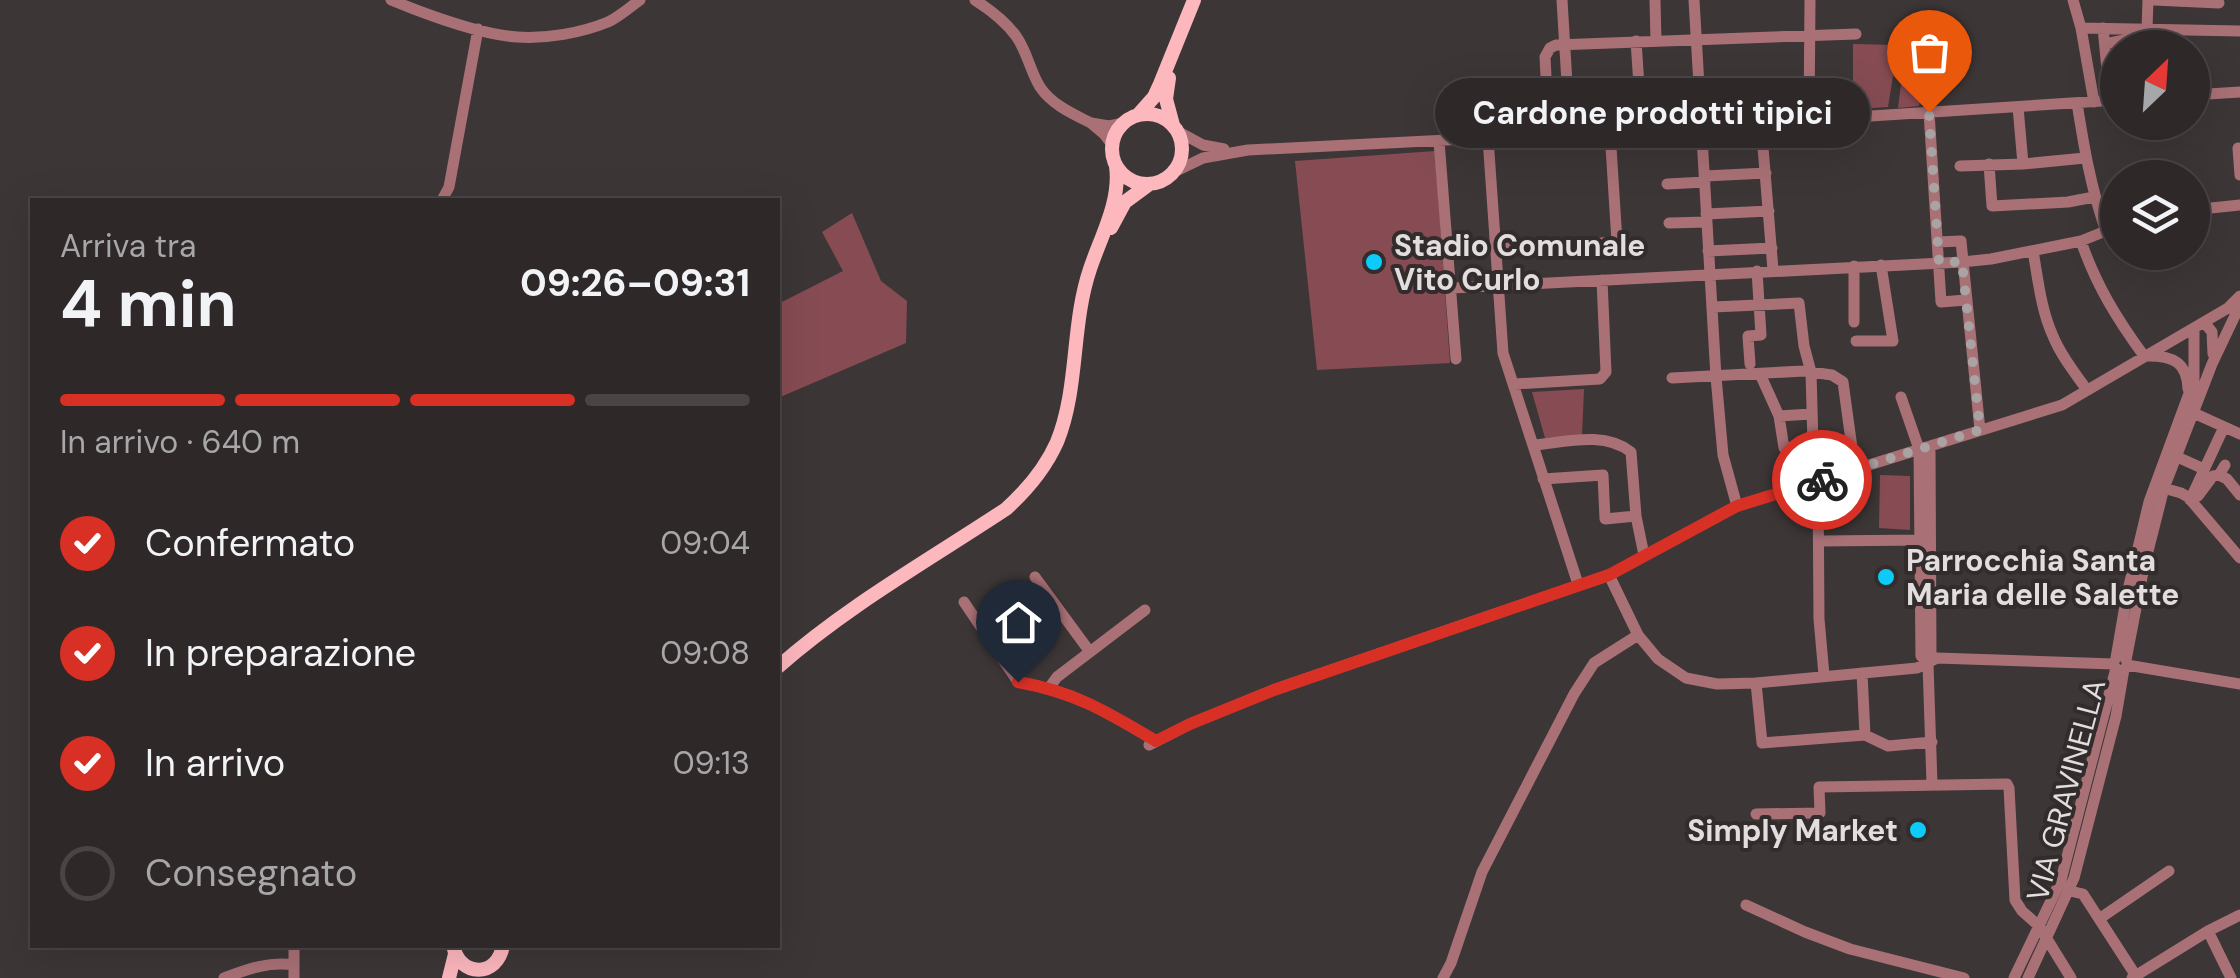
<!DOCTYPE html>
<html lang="it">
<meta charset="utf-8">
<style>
body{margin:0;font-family:"DM Sans",sans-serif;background:#3a3434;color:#f1f3f6;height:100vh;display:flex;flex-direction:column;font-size:38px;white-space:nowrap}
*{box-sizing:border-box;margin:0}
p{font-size:32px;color:#a7a6a8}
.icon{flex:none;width:55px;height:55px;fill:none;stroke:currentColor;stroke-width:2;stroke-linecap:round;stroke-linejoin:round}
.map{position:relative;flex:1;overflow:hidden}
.panel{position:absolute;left:30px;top:198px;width:750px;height:750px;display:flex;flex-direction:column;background:#2e2828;border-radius:0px;box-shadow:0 10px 40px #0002,0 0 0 2px #494445}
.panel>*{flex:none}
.needle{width:65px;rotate:25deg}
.fabs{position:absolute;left:2100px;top:30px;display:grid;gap:20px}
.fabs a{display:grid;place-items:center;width:110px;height:110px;border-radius:50%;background:#2e2828;box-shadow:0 10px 40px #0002,0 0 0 2px #494445;font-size:50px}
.pin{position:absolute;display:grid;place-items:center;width:85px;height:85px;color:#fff;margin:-102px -42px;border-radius:50% 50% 50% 0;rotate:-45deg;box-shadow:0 0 10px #0007}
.pin .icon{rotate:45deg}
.courier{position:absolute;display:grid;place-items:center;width:100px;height:100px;margin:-50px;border:8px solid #d93025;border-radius:50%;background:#fff;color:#222;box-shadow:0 2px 12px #0007}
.bubble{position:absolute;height:70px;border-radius:35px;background:#2e2828;box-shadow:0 10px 40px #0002,0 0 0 2px #494445;font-size:32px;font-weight:700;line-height:70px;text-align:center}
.summary em{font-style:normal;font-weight:700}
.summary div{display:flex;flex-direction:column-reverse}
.summary{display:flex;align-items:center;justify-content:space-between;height:170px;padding:0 30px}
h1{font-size:65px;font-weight:700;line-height:75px}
.bar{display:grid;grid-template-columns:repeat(4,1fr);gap:15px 10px;align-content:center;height:120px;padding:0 30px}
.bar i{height:12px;border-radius:8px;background:#494445}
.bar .current{background:#d93025}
.bar p{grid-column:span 4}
ol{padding:0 30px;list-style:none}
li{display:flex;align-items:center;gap:30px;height:110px}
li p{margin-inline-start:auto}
li .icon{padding:10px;border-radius:50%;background:#d93025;color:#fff;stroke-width:4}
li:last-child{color:#a7a6a8}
li i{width:55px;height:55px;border:5px solid #494445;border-radius:50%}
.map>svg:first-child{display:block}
.green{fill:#874c53}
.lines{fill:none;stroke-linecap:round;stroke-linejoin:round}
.minor{stroke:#a97176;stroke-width:11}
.major{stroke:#fdb8be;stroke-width:14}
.done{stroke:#a9a3a3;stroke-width:10;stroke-dasharray:0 18}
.route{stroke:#d93025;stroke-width:12}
.poi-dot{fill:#0dcafa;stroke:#332c2c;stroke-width:4}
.labels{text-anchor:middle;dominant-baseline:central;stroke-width:8;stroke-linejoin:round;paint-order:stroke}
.poi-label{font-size:30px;font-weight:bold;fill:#e3dede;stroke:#332c2c;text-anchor:start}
.street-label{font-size:30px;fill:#e3dede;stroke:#332c2c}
</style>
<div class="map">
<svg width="2240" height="978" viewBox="0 0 2240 978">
<rect width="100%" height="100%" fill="#3d3636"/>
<path class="green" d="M 1853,44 L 1898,45 L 1888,107 L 1856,109 L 1853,100 Z
M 1906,44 L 1933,47 L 1919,106 L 1898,108 Z
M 1435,151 L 1450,363 L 1317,370 L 1295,161 Z
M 852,213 L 881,281 L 907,301 L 906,343 L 778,398 L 778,304 L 843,271 L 822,232 Z
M 1584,389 L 1582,436 L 1545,438 L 1532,392 Z
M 1880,475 L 1910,476 L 1910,530 L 1879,528 Z"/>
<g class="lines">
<path class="minor" d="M 391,0 C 425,14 482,35 517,37 C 547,39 581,33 608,22 C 619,17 630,7 640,0
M 975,0 C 989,9 1006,22 1016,36 C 1027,51 1030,71 1040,87 C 1052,105 1073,114 1091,123
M 1562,0 L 1570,133
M 1655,0 L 1656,41
M 1694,0 L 1716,377 L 1723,455 L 1737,506
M 2073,0 L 2081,28 L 2094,102
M 2154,0 L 2219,3
M 2081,28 L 2240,31
M 2103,28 L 2110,101
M 2147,29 L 2148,0
M 1636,41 L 1642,130
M 2105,44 L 2129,39 L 2133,29
M 2192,95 L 2240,92
M 2077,103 C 2084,147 2091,189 2106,231
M 2018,107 L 2023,164
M 1929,112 L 1941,302 L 1966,300
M 1809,119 L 1810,0
M 1761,123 L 1773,270
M 1179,132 L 1203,145 L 1224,149
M 1549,134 L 1545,57 L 1550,48 L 1556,45 L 1856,34
M 1488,138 L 1503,353 L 1578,584
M 1439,141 L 1456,359
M 1113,146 L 1104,134 L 1091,123 L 1109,126 L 1124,123
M 2238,148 L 2240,175
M 1989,164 L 1992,206 L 2068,202 L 2094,197
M 1960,166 L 2023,164 L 2085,158
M 1176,171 L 1203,158 L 1248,150 L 1702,127 L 2118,100
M 1705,176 L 1766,173
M 1667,184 L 1705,182
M 442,200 L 449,187 L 478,29
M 2192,210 L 2240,205
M 1706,214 L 1769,211
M 1669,223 L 1707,222
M 2081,241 C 2096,285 2117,319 2144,356
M 1937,242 L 1961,241 L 1980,430
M 1586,244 L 1617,242 L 1610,131
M 1496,249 L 1568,245
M 1708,251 L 1772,248
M 2033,251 C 2038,279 2041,310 2053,336 C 2061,356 2075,373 2087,390
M 1854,266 L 1854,322
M 1452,288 L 1962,262 L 1991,259 L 2081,241 L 2118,226
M 1713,307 L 1799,303 L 1804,346 L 1811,372 L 1813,445 L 1784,448 L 1779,416 L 1760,374
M 2204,322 L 2212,332 L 2213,354
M 1856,341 L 1893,341 L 1881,265
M 2148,356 C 2173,356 2187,362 2188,389
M 1750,364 L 1748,336 L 1761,335 L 1757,271
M 1672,378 L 1804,371 L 1832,375 L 1843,382 L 1855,470
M 1515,384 L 1600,379 L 1606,372 L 1602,280
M 1901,397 L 1919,449 L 1921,656 L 1928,664
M 2187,410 L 2240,434
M 1779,416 L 1811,414
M 1534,445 C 1566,442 1604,431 1631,452 L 1636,516 L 1644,555
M 1930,446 L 1931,653 L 1928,664 L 1932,784
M 2175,456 L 2204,469
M 2219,475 L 2227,479 L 2240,495
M 1543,479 L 1603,475 L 1605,519 L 1636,516
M 1818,481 L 1819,619 L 1824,675
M 2160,487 L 2181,493 L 2188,497 L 2240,558
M 2198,496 L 2213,476 L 2219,475 L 2225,465
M 2190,500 L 2224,427
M 1819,541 L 1924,540
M 1609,575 L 1638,635 L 1658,659 L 1686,678 L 1717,684 L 1756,683 L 1917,668 L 1937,658 L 2114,664
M 1035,577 L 1090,652
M 964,602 L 1018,682 C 1075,692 1107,712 1156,741
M 2116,658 L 2127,594 L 2149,502 L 2194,380 L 2194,328
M 2126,660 L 2144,567 L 2164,488 L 2212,364 L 2240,305
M 2127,665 L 2240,684
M 1862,673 L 1865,735
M 1756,683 L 1762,743 L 1865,735 L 1888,746 L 1932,742
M 1049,688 L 1057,677 L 1145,610
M 1149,745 L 1190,724 L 1273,690 L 1609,575 L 1737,506 L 2062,405 L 2228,308 L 2240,296
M 1756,814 L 1820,813 L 1819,787 L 2007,784 L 2009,788 L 2015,900 L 2022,911 L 2039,926 L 2071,978
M 2070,891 L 2083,894 L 2136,976
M 1746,905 L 1805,932 L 1850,949 L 1964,978
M 2099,919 L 2169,871
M 2208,931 L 2231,978
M 224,978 C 248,969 269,961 294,965
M 294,978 L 294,945
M 1443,978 L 1451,963 L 1482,872 L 1574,694 L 1594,663 L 1638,635
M 2014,978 L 2061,880 L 2116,668
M 2028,978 L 2074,878 L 2116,716 L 2124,669
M 2132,978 L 2208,931 L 2240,915"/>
<path class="major" d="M 1169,78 L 1166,99 L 1173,125
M1112 149a35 35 0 1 1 70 0a35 35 0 1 1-70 0Z
M 1138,115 L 1154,97 L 1160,84 L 1194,0
M 1111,228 L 1125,202 L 1148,185
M 778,667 C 847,606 929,560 1006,509 C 1027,490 1045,469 1057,442 C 1079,388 1071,325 1090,269 C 1101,236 1121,201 1116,166
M 453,945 C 459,978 498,978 503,945
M 449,978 L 455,954"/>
</g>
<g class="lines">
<path class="done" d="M 1822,480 L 1980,430 L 1962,262 L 1939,262 L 1929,112"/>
<path class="route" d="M 1018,682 C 1075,692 1107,712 1156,741 L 1190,724 L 1274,690 L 1609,575 L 1737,506 L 1822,480"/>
</g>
<g class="poi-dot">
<circle cx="1374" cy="262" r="10"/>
<circle cx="1886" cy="577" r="10"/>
<circle cx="1918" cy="830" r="10"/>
</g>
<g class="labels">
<g class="poi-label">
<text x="1394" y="245">Stadio Comunale<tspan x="1394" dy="34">Vito Curlo</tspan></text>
<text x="1906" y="560">Parrocchia Santa<tspan x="1906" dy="34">Maria delle Salette</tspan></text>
<text x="1898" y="830" text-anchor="end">Simply Market</text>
</g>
<g class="street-label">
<text transform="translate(2066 790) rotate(-75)">VIA GRAVINELLA</text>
</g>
</g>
</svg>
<div class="fabs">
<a><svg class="needle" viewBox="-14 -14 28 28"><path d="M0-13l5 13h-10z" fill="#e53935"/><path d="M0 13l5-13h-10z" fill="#a7a6a8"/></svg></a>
<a><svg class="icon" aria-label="layers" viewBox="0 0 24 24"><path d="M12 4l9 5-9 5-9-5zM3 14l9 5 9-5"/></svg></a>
</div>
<div class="pin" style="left:1929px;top:112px;background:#ea580c"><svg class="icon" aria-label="bag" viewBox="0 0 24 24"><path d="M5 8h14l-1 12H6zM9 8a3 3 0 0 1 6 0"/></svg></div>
<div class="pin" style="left:1018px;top:682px;background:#1f2937"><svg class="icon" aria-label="home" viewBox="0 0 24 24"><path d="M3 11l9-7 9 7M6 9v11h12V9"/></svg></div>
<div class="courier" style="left:1822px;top:480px"><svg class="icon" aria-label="bike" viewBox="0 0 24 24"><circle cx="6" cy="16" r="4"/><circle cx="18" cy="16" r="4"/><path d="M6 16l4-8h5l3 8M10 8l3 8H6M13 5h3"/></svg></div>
<div class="bubble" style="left:1435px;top:78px;width:435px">Cardone prodotti tipici</div>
<section class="panel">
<div class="summary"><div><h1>4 min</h1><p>Arriva tra</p></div><em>09:26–09:31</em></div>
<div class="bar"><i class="current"></i><i class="current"></i><i class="current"></i><i></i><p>In arrivo · 640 m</p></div>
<ol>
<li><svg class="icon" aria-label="check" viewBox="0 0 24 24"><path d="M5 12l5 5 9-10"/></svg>Confermato<p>09:04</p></li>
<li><svg class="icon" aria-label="check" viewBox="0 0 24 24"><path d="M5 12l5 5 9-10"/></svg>In preparazione<p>09:08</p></li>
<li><svg class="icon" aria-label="check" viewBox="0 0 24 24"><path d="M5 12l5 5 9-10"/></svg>In arrivo<p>09:13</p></li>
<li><i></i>Consegnato</li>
</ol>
</section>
</div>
